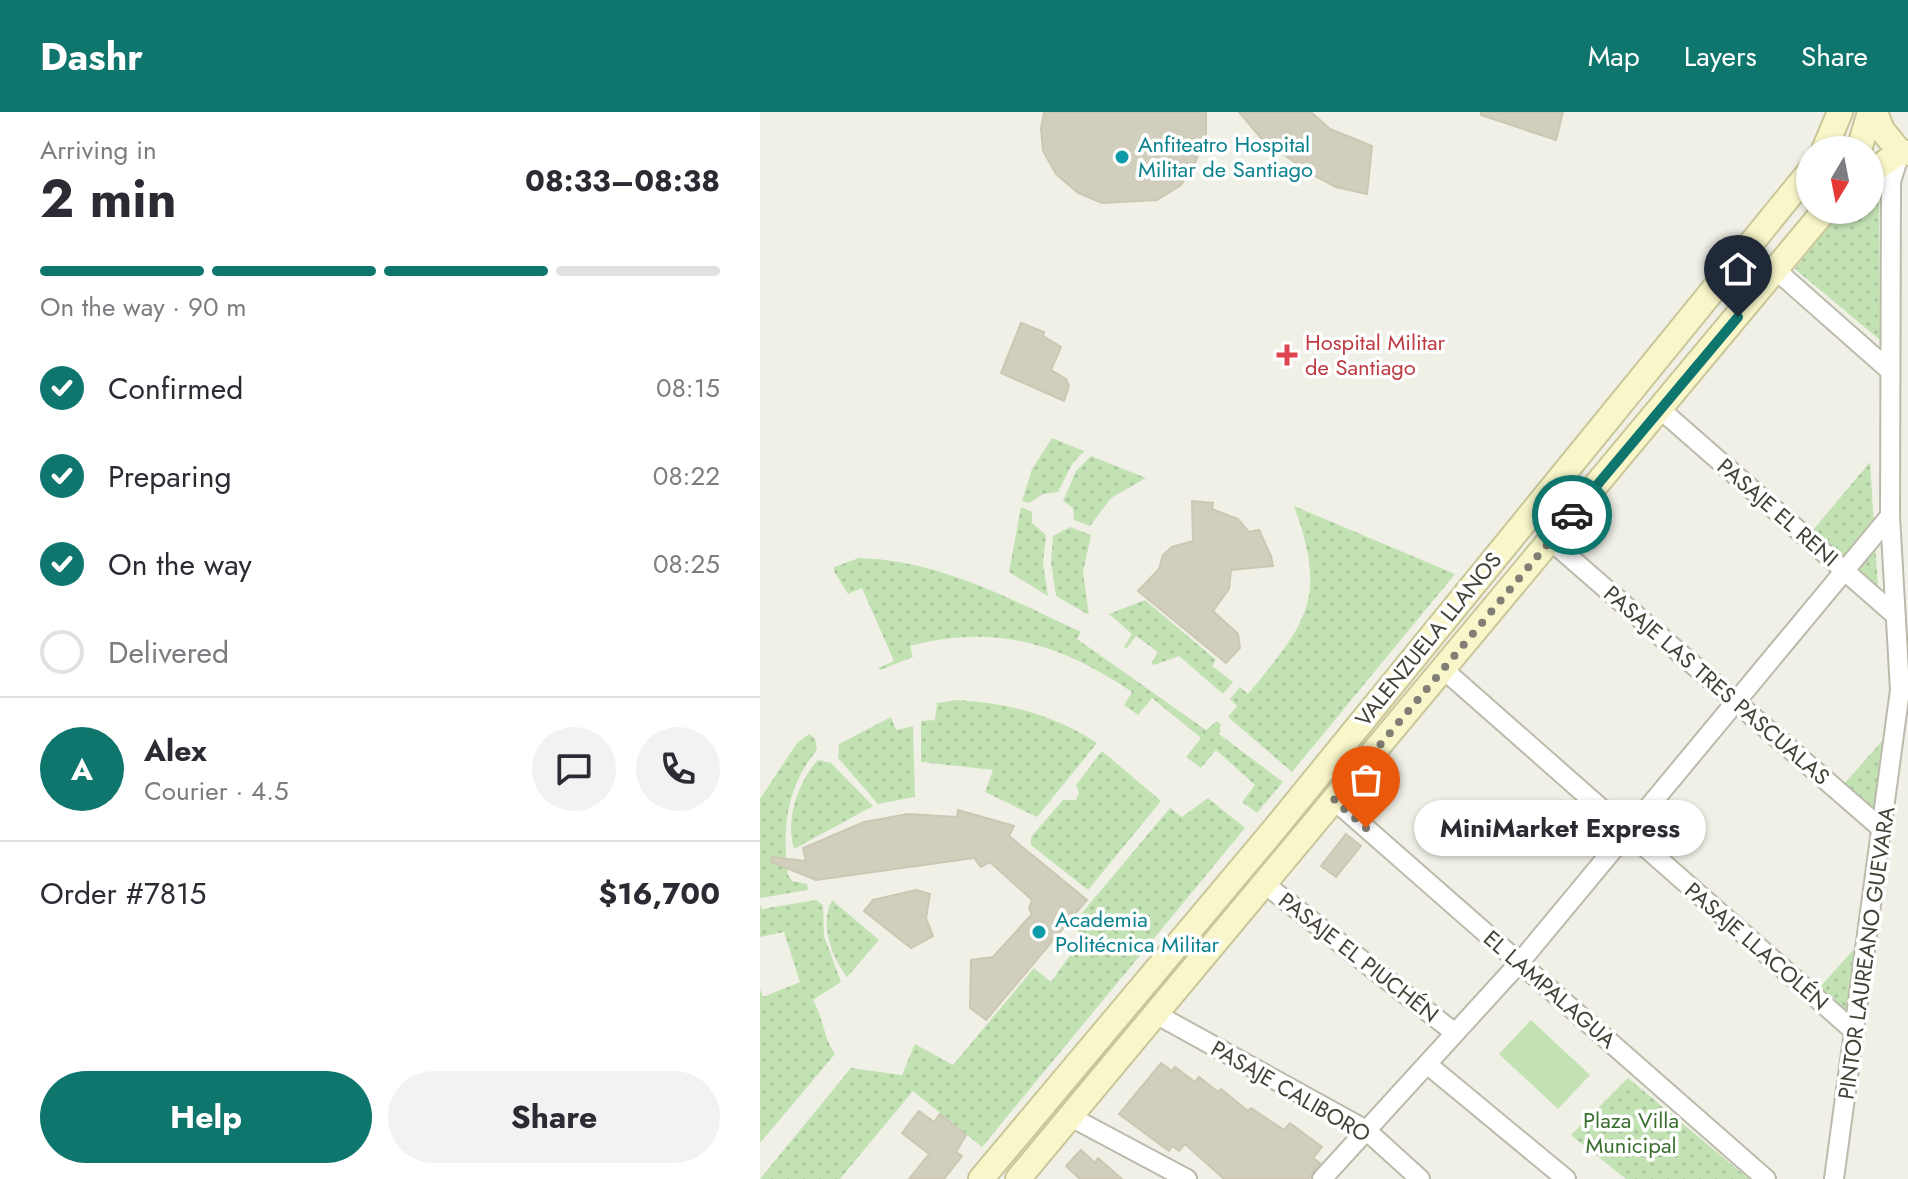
<!DOCTYPE html>
<meta charset="utf-8">
<style>
body{margin:0;font-family:Jost,sans-serif;background:#f2f2f3;color:#2b2b33;height:100vh;display:flex;flex-direction:column;font-size:30px;white-space:nowrap}
*{box-sizing:border-box;margin:0}
p{font-size:26px;color:#7c7c81}
.icon{flex:none;width:44px;height:44px;fill:none;stroke:currentColor;stroke-width:2;stroke-linecap:round;stroke-linejoin:round}
.map{position:relative;flex:1;overflow:hidden}
.panel{display:flex;flex-direction:column;background:#fff;width:760px}
.panel>*{flex:none}
.needle{width:52px;rotate:190deg}
.buttons{position:absolute;left:1036px;top:24px;display:grid;gap:16px}
.buttons a{display:grid;place-items:center;width:88px;height:88px;border-radius:50%;background:#fff;box-shadow:0 2px 6px #0004;font-size:40px}
.pin{position:absolute;display:grid;place-items:center;width:68px;height:68px;color:#fff;margin:-82px -34px;border-radius:50% 50% 50% 0;rotate:-45deg;box-shadow:0 0 8px #0007}
.pin .icon{rotate:45deg}
.courier{position:absolute;display:grid;place-items:center;width:80px;height:80px;margin:-40px;border:6px solid #0f766e;border-radius:50%;background:#fff;color:#222;box-shadow:0 2px 10px #0007}
.bubble{position:absolute;height:56px;border-radius:28px;background:#fff;box-shadow:0 2px 6px #0004;font-size:26px;font-weight:700;line-height:56px;text-align:center}
.headline em{font-style:normal;font-weight:700}
.headline div{display:flex;flex-direction:column-reverse}
.headline{display:flex;align-items:center;justify-content:space-between;height:136px;padding:0 40px}
h1{font-size:52px;font-weight:700;line-height:60px}
.bar{display:grid;grid-template-columns:repeat(4,1fr);gap:12px 8px;align-content:center;height:96px;padding:0 40px}
.bar i{height:10px;border-radius:6px;background:#e1e1e2}
.bar .selected{background:#0f766e}
.bar p{grid-column:span 4}
.line{display:flex;align-items:center;gap:20px;padding:0 40px;border-top:2px solid #e1e1e2}
.line div{flex:1}
.round{display:grid;place-items:center;flex:none;width:84px;height:84px;border-radius:42px;background:#f2f2f3}
ol{padding:0 40px;list-style:none}
li{display:flex;align-items:center;gap:24px;height:88px}
li p{margin-inline-start:auto}
li .icon{padding:8px;border-radius:50%;background:#0f766e;color:#fff;stroke-width:4}
li:last-child{color:#7c7c81}
li i{width:44px;height:44px;border:4px solid #e1e1e2;border-radius:50%}
.primary-button{display:flex;gap:16px;margin-top:auto;padding:16px 40px}
.primary-button a{flex:1;height:92px;border-radius:48px;background:#0f766e;color:#fff;font-size:32px;font-weight:700;line-height:92px;text-align:center}
.primary-button a+a{background:#f2f2f3;color:#2b2b33}
header{display:flex;align-items:center;gap:48px;box-sizing:border-box;height:112px;padding:0 40px;background:#0f766e;color:#fff}
header strong{font-size:38px}
nav{display:flex;gap:44px;margin-inline-start:auto;font-size:28px}
main{display:flex;flex:1;min-height:0}
.map>svg:first-child{display:block}
.green{fill:url(#green-dots)}
.pitch{fill:#c3e2b4}
.building{fill:#d2cebe;stroke:#ccc7b2;stroke-width:2}
.lines{fill:none;stroke-linecap:round;stroke-linejoin:round}
.street-casing{stroke:#bcbaab;stroke-width:22}
.secondary-casing{stroke:#c9c799;stroke-width:28}
.street{stroke:#fff;stroke-width:18}
.secondary{stroke:#f9f7ca;stroke-width:24}
.done{stroke:#817e75;stroke-width:8;stroke-dasharray:0 14.4}
.route{stroke:#0f766e;stroke-width:10}
.culture-dot{fill:#0f9aa8;stroke:#fff;stroke-width:3}
.health-dot{fill:#e0444e;stroke:#fff;stroke-width:3}
.labels{text-anchor:middle;dominant-baseline:central;stroke-width:7;stroke-linejoin:round;paint-order:stroke}
.culture-label{font-size:22px;fill:#0d838f;stroke:#fff;text-anchor:start}
.health-label{font-size:22px;fill:#be3a42;stroke:#fff;text-anchor:start}
.street-label{font-size:22px;fill:#444137;stroke:#fff}
.park-label{font-size:22px;fill:#3b6f30;stroke:#fff}
</style>
<header>
<strong>Dashr</strong>
<nav><a>Map</a><a>Layers</a><a>Share</a></nav>
</header>
<main>
<section class="panel">
<div class="headline"><div><h1>2 min</h1><p>Arriving in</p></div><em>08:33–08:38</em></div>
<div class="bar"><i class="selected"></i><i class="selected"></i><i class="selected"></i><i></i><p>On the way · 90 m</p></div>
<ol>
<li><svg class="icon" aria-label="check" viewBox="0 0 24 24"><path d="M5 12l5 5 9-10"/></svg>Confirmed<p>08:15</p></li>
<li><svg class="icon" aria-label="check" viewBox="0 0 24 24"><path d="M5 12l5 5 9-10"/></svg>Preparing<p>08:22</p></li>
<li><svg class="icon" aria-label="check" viewBox="0 0 24 24"><path d="M5 12l5 5 9-10"/></svg>On the way<p>08:25</p></li>
<li><i></i>Delivered</li>
</ol>
<div class="line" style="height:144px"><b class="round" style="background:#0f766e;color:#fff">A</b><div><b>Alex</b><p>Courier · 4.5</p></div><a class="round"><svg class="icon" aria-label="chat" viewBox="0 0 24 24"><path d="M4 5h16v11H9l-5 4z"/></svg></a><a class="round"><svg class="icon" aria-label="phone" viewBox="0 0 24 24"><path d="M5 4h4l2 5-3 2q2 4 5 5l2-3 5 2v4C11 20 4 13 5 4z"/></svg></a></div>
<div class="line" style="height:104px"><div>Order #7815</div><b>$16,700</b></div>
<div class="primary-button"><a>Help</a><a>Share</a></div>
</section>
<div class="map">
<svg width="1148" height="1067" viewBox="0 0 1148 1067">
<defs>
<pattern id="green-dots" width="8" height="8" patternUnits="userSpaceOnUse" patternTransform="scale(2)"><rect width="8" height="8" fill="#c3e2b4"/><path d="M2 2h.1M6 6h.1" fill="none" stroke="#a9c39b" stroke-width="1.8" stroke-linecap="round"/></pattern>
</defs>
<rect width="100%" height="100%" fill="#f1f0e7"/>
<path class="green" d="M 1119,71 L 1120,228 L 1035,157 L 1079,98 L 1110,98 L 1110,75 Z
M 292,326 L 324,339 L 312,352 L 298,380 L 283,382 L 269,391 L 262,389 L 272,357 Z
M 331,344 L 386,366 L 351,386 L 330,414 L 314,408 L 313,396 L 303,389 L 316,359 Z
M 1110,350 L 1118,476 L 1053,418 Z
M 534,394 L 695,462 L 532,660 L 468,605 L 477,594 L 470,587 L 480,575 L 488,582 C 547,510 568,487 534,394 Z
M 261,395 L 272,400 L 272,411 L 286,423 L 283,451 L 288,484 L 249,460 Z
M 310,415 L 331,423 L 323,460 L 329,503 L 296,484 L 291,450 L 293,424 Z
M 99,446 C 179,448 250,487 321,520 L 317,527 L 446,618 L 457,609 L 461,612 L 459,622 L 523,670 L 497,701 L 482,690 L 495,673 L 456,638 L 441,656 L 426,645 L 441,626 L 392,586 L 378,603 L 364,593 L 372,580 C 302,532 235,511 150,534 L 153,545 L 120,558 L 118,556 L 134,549 L 102,476 L 88,482 L 74,459 L 74,455 Z
M 385,488 L 456,548 L 452,554 L 473,570 L 463,582 L 419,544 L 394,553 L 391,551 L 398,540 L 376,524 L 367,536 L 364,535 L 372,522 L 349,502 Z
M 197,588 C 249,591 293,603 337,631 L 277,705 L 225,680 L 233,658 L 161,650 L 161,609 L 175,608 L 177,591 Z
M 131,605 L 136,618 L 153,614 L 155,685 L 118,692 L 78,646 L 79,632 Z
M 49,622 L 55,626 L 57,638 C 26,675 22,717 28,763 L 32,769 L 47,772 L 48,778 L 0,786 L 0,687 L 37,631 Z
M 1123,628 L 1115,700 L 1083,673 Z
M 342,639 L 401,689 L 328,778 L 271,733 L 271,725 L 303,688 L 316,688 L 319,681 L 316,673 Z
M 58,648 L 71,651 L 113,694 L 34,737 C 25,708 38,670 58,648 Z
M 448,686 L 485,716 L 222,1035 L 153,979 L 80,1067 L 0,1067 L 91,956 L 142,963 L 155,932 L 193,953 L 274,856 L 291,870 L 315,836 L 321,802 L 410,696 L 422,705 Z
M 56,788 L 63,793 L 64,824 L 81,870 L 53,888 C 64,908 63,924 75,942 L 0,1031 L 0,877 L 3,885 L 40,870 L 24,820 L 0,825 L 0,792 L 2,797 Z
M 72,788 L 119,828 L 87,865 C 72,845 59,813 72,788 Z
M 1096,835 L 1090,902 L 1060,875 Z
M 868,966 L 989,1067 L 866,1067 L 811,1023 Z"/>
<path class="pitch" d="M 771,908 L 830,963 L 798,997 L 739,942 Z"/>
<path class="building" d="M 284,0 L 446,0 L 446,22 L 435,51 L 421,73 L 397,88 L 342,91 L 318,81 L 296,62 L 283,39 L 281,17 Z
M 479,0 L 551,0 L 570,17 L 612,34 L 607,82 L 576,75 L 549,61 L 500,25 Z
M 721,0 L 803,0 L 796,28 L 721,3 Z
M 261,211 L 284,220 L 283,224 L 301,235 L 291,258 L 306,267 L 309,274 L 304,289 L 241,261 Z
M 432,389 L 453,391 L 452,397 L 478,407 L 489,420 L 499,418 L 511,444 L 513,454 L 471,458 L 469,477 L 453,499 L 478,522 L 480,536 L 466,551 L 378,479 L 399,457 L 403,443 L 412,435 L 433,429 Z
M 198,698 L 254,714 L 249,724 L 327,788 L 226,908 L 210,896 L 211,848 L 233,845 L 272,802 L 269,796 L 272,788 L 230,750 L 221,755 L 214,746 L 56,768 L 11,750 L 12,745 L 46,749 L 43,736 L 104,710 L 148,702 L 197,705 Z
M 586,722 L 601,734 L 576,765 L 561,754 Z
M 156,778 L 170,782 L 166,806 L 173,824 L 151,836 L 104,799 L 113,788 Z
M 401,951 L 412,959 L 415,955 L 435,970 L 439,965 L 458,980 L 461,977 L 488,999 L 491,996 L 524,1018 L 530,1011 L 562,1035 L 553,1046 L 560,1051 L 549,1067 L 464,1067 L 425,1032 L 419,1039 L 412,1034 L 409,1039 L 359,1002 Z
M 159,999 L 174,1010 L 180,1002 L 206,1023 L 196,1040 L 202,1044 L 184,1067 L 149,1067 L 169,1042 L 142,1021 Z
M 321,1038 L 335,1051 L 338,1046 L 362,1067 L 320,1067 L 306,1054 Z"/>
<g class="lines">
<g class="street-casing">
<path id="street" d="M 1017,159 L 1128,257
M 900,297 L 1135,503
M 791,429 L 1123,718
M 683,557 L 1095,920
M 574,688 L 1006,1067
M 502,770 L 695,921
M 394,901 L 606,1018 L 660,1067
M 667,952 L 806,1067
M 309,1004 L 427,1067
M 562,1067 L 760,850 L 1130,404
M 1074,1067 L 1140,578 L 1130,404 L 1131,70 L 1140,40"/>
</g>
<g class="secondary-casing">
<path id="secondary" d="M 1115,0 L 1122,18 L 1140,40 L 1148,41
M 1064,38 L 1080,0
M 1099,38 L 1110,0
M 1110,61 L 1140,40
M 221,1067 L 513,719 L 1050,59
M 258,1067 L 1065,98"/>
</g>
<use href="#street" class="street"/>
<use href="#secondary" class="secondary"/>
</g>
<g class="lines">
<path class="done" d="M 606,716 L 574,688 L 812,403"/>
<path class="route" d="M 812,403 L 978,205"/>
</g>
<g class="culture-dot">
<circle cx="362" cy="45" r="8"/>
<circle cx="279" cy="820" r="8"/>
</g>
<path class="health-dot" d="M523 231h8v8h8v8h-8v8h-8v-8h-8v-8h8z"/>
<g class="labels">
<g class="culture-label">
<text x="378" y="32">Anfiteatro Hospital<tspan x="378" dy="25">Militar de Santiago</tspan></text>
<text x="295" y="807">Academia<tspan x="295" dy="25">Politécnica Militar</tspan></text>
</g>
<g class="health-label">
<text x="545" y="230">Hospital Militar<tspan x="545" dy="25">de Santiago</tspan></text>
</g>
<g class="street-label">
<text transform="translate(1018 400) rotate(41)">PASAJE EL RENI</text>
<text transform="translate(668 527) rotate(-51)">VALENZUELA LLANOS</text>
<text transform="translate(957 573) rotate(41)">PASAJE LAS TRES PASCUALAS</text>
<text transform="translate(997 834) rotate(41)">PASAJE LLACOLÉN</text>
<text transform="translate(1106 841) rotate(-82)">PINTOR LAUREANO GUEVARA</text>
<text transform="translate(599 845) rotate(38)">PASAJE EL PIUCHÉN</text>
<text transform="translate(790 877) rotate(41)">EL LAMPALAGUA</text>
<text transform="translate(531 979) rotate(30)">PASAJE CALIBORO</text>
</g>
<g class="park-label">
<text x="871" y="1008">Plaza Villa<tspan x="871" dy="25">Municipal</tspan></text>
</g>
</g>
</svg>
<div class="buttons">
<a><svg class="needle" viewBox="-14 -14 28 28"><path d="M0-13l5 13h-10z" fill="#e53935"/><path d="M0 13l5-13h-10z" fill="#7c7c81"/></svg></a>
</div>
<div class="pin" style="left:606px;top:716px;background:#ea580c"><svg class="icon" aria-label="bag" viewBox="0 0 24 24"><path d="M5 8h14l-1 12H6zM9 8a3 3 0 0 1 6 0"/></svg></div>
<div class="pin" style="left:978px;top:205px;background:#1f2937"><svg class="icon" aria-label="home" viewBox="0 0 24 24"><path d="M3 11l9-7 9 7M6 9v11h12V9"/></svg></div>
<div class="courier" style="left:812px;top:403px"><svg class="icon" aria-label="car" viewBox="0 0 24 24"><path d="M5 17H2v-5l4-1 3-4h7l3 4 3 1v5h-3M9 17h6M6 11h13"/><circle cx="7" cy="17" r="2"/><circle cx="17" cy="17" r="2"/></svg></div>
<div class="bubble" style="left:654px;top:688px;width:292px">MiniMarket Express</div>
</div>
</main>
